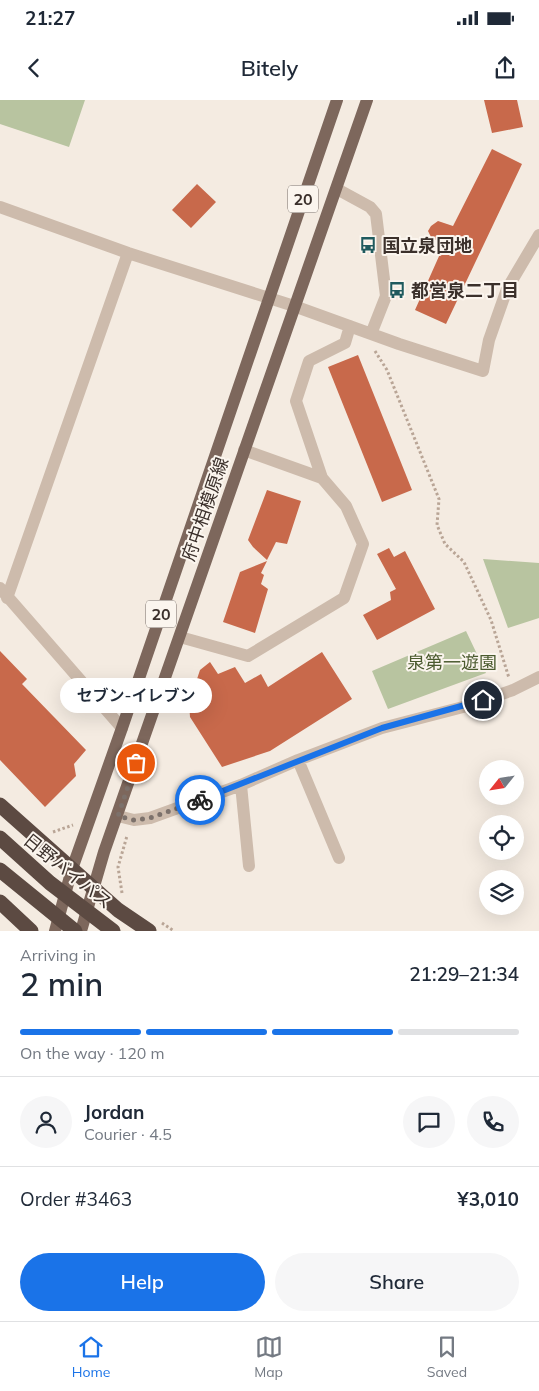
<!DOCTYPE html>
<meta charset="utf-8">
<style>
body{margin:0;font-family:Mulish,"Noto Sans JP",sans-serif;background:#f6f6f7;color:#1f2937;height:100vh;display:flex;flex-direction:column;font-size:19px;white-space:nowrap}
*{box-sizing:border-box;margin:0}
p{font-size:16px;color:#747a83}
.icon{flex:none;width:28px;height:28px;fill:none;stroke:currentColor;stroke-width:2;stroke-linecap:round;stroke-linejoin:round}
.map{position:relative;height:831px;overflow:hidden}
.details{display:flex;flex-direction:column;background:#fff;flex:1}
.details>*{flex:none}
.needle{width:32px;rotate:240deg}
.buttons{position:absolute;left:479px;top:660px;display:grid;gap:10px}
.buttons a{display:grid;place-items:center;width:45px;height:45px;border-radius:50%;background:#fff;box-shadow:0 5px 20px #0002;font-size:25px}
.pin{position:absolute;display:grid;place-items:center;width:42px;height:42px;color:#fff;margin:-21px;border:2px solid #fff;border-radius:50%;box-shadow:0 1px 5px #0007}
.courier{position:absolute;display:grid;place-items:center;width:50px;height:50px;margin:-25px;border:4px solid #1a73e8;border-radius:50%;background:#fff;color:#222;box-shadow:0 1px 6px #0007}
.bubble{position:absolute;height:35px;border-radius:18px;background:#fff;box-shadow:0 5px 20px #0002;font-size:16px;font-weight:600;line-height:35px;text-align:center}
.headline em{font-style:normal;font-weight:600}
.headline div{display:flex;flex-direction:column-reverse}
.headline{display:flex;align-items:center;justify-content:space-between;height:85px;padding:0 20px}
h1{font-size:32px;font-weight:600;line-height:38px}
.bar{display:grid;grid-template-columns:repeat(4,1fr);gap:8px 5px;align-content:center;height:60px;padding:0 20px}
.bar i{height:6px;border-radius:4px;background:#e0e1e3}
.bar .active{background:#1a73e8}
.bar p{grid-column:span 4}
.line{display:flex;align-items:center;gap:12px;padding:0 20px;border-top:1px solid #e0e1e3}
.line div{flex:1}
.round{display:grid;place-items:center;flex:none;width:52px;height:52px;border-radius:26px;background:#f6f6f7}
.button{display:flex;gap:10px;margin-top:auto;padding:10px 20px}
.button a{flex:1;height:58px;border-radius:30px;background:#1a73e8;color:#fff;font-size:20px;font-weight:600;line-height:58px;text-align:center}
.button a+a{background:#f6f6f7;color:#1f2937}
.status{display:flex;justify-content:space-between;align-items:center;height:35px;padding:0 25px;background:#fff;direction:ltr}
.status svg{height:14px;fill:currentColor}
header{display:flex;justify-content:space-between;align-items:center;height:65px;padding:0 20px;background:#fff;font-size:22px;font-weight:600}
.menu{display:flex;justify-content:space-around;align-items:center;height:70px;border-top:1px solid #e0e1e3;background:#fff;font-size:14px;color:#747a83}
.menu a{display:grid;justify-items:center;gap:2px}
.menu .active{color:#1a73e8}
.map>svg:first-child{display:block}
.green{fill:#b8c4a0}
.building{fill:#c8694b}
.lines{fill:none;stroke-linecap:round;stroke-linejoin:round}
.path{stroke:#b9a596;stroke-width:3;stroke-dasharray:2.5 2.5;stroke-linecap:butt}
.minor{stroke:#cdbbac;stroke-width:12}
.major{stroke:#7d675c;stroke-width:12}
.highway{stroke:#5c4a42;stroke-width:15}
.highway-bridge{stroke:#5c4a42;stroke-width:15}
.done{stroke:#7c716b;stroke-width:5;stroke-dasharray:0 9}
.route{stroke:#1a73e8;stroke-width:6}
.labels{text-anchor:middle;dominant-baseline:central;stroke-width:4;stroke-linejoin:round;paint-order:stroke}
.shield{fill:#fbf5ee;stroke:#756b66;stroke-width:1}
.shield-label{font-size:16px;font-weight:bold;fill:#3b302b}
.poi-label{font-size:18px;font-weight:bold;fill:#3b302b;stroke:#fbf5ee;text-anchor:start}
.street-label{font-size:18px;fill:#3b302b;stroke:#fbf5ee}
.park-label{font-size:18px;fill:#4a5a2e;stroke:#fbf5ee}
</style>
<div class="status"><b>21:27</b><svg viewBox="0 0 49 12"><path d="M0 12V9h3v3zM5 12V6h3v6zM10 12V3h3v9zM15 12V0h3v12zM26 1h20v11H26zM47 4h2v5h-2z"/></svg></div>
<header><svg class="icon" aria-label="back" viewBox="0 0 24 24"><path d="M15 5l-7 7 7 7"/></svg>Bitely<svg class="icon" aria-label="share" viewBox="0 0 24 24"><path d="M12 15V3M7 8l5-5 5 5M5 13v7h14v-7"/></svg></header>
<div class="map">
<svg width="539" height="831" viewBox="0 0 539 831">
<rect width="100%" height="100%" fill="#f4ebe1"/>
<path class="green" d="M 0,0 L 85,0 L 69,47 L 0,24 Z
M 483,459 L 539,463 L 539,518 L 508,528 Z
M 466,531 L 486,573 L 388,609 L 372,571 Z"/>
<path class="building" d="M 484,0 L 517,0 L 523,27 L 492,33 Z
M 492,49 L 522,64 L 446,224 L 415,210 L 444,145 L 431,137 L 428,131 L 431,126 L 438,121 L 453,126 Z
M 197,84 L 216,102 L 191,128 L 172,110 Z
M 358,255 L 412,390 L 382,402 L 328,267 Z
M 267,390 L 301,401 L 287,444 L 276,442 L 267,460 L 253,447 L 248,440 Z
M 389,448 L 394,457 L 405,451 L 435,509 L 377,540 L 363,515 L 391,500 L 390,492 L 396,489 L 377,454 Z
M 267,461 L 261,473 L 264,475 L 261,484 L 268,489 L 255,533 L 223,522 L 240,472 Z
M 0,551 L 27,579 L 22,584 L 86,650 L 74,664 L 76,676 L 45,707 L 0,660 Z
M 322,552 L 352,599 L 270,651 L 222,667 L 190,617 L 189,603 L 200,570 L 210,562 L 218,574 L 235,567 L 245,583 L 261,574 L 268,587 Z"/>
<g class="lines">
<path class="path" d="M 375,251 L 387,270 L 439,399 L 437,425 L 445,444 L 464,462 L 491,520 L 509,578
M 53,732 L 73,725
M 122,793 L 118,767 L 127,736
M 162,823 L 174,831"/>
<path class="minor" d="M 337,89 L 370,107 L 376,114 L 386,196 L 371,234
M 0,107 L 128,153 L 294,206 L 399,244 L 483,271 L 489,240 L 507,189 L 539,135
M 322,378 L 296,301 L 309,261 L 345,243 L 350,226
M 0,488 L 122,628
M 7,498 L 128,153
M 180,537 L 248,556 L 344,498 L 363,444 L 346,406 L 322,378 L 244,350
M 298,660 L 339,758
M 241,685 L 249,766
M 118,716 L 134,720 L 150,718 L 241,685 L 298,660 L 382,628 L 467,606 L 513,590 L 539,577"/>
<path class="major" d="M 55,831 L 72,769 L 122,628 L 337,0
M 81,831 L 104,752 L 367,0"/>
<path class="highway" d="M 0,705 L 118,810 L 149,831
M 0,802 L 31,831"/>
<path class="highway-bridge" d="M 0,738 L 50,783 L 113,831
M 0,770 L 75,831"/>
</g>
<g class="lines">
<path class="done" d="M 136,663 L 118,716 L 134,720 L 150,718 L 200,700"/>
<path class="route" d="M 200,700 L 382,628 L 483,600"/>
</g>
<defs>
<g id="bus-bare" transform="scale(1.35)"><path d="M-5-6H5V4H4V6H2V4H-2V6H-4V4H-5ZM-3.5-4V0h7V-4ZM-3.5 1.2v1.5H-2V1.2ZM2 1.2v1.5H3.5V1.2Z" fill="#1f5a5e" stroke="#fbf5ee" stroke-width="2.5" paint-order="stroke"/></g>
</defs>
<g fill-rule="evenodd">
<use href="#bus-bare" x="368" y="145"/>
<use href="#bus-bare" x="397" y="190"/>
</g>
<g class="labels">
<g class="shield">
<rect x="288" y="85.5" width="30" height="27" rx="4"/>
<rect x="146" y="500.5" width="30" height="27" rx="4"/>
</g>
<g class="shield-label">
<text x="303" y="99">20</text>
<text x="161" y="514">20</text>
</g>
<g class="poi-label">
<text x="382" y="145">国立泉団地</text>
<text x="411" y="190">都営泉二丁目</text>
</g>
<g class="street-label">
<text transform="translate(205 409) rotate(-71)">府中相模原線</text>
<text transform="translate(68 771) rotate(39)">日野バイパス</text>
</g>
<g class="park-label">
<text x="452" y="562">泉第一遊園</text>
</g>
</g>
</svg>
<div class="buttons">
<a><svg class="needle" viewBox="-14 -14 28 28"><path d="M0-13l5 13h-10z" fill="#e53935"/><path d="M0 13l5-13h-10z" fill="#747a83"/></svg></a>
<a><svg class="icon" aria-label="locate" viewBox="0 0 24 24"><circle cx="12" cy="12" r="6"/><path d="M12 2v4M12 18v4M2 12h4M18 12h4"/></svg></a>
<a><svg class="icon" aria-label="layers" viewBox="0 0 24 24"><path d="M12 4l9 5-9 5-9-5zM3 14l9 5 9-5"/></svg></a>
</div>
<div class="pin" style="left:136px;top:663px;background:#ea580c"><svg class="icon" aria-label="bag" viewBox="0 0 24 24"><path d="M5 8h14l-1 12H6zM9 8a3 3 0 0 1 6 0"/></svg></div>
<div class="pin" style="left:483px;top:600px;background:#1f2937"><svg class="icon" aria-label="home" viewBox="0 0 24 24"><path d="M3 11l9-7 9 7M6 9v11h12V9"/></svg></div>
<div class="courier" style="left:200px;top:700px"><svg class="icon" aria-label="bike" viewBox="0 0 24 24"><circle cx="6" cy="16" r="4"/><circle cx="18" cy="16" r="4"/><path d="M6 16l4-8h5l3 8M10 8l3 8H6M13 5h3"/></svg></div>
<div class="bubble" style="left:60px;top:578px;width:152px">セブン-イレブン</div>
</div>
<section class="details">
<div class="headline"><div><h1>2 min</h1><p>Arriving in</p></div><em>21:29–21:34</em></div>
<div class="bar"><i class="active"></i><i class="active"></i><i class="active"></i><i></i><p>On the way · 120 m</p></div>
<div class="line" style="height:90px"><a class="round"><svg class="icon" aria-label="person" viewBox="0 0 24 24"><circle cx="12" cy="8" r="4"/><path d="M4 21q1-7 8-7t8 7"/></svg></a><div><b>Jordan</b><p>Courier · 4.5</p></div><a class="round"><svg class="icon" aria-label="chat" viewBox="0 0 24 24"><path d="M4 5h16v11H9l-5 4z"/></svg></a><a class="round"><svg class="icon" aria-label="phone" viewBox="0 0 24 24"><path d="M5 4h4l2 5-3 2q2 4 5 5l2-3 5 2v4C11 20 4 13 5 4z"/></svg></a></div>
<div class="line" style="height:65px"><div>Order #3463</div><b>¥3,010</b></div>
<div class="button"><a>Help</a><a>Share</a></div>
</section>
<nav class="menu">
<a class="active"><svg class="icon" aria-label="home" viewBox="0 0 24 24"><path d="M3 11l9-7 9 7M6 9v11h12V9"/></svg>Home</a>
<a><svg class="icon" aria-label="map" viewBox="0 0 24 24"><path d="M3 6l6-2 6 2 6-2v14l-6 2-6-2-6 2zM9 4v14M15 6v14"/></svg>Map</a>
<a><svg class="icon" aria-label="saved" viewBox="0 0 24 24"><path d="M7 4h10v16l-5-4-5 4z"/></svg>Saved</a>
</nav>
